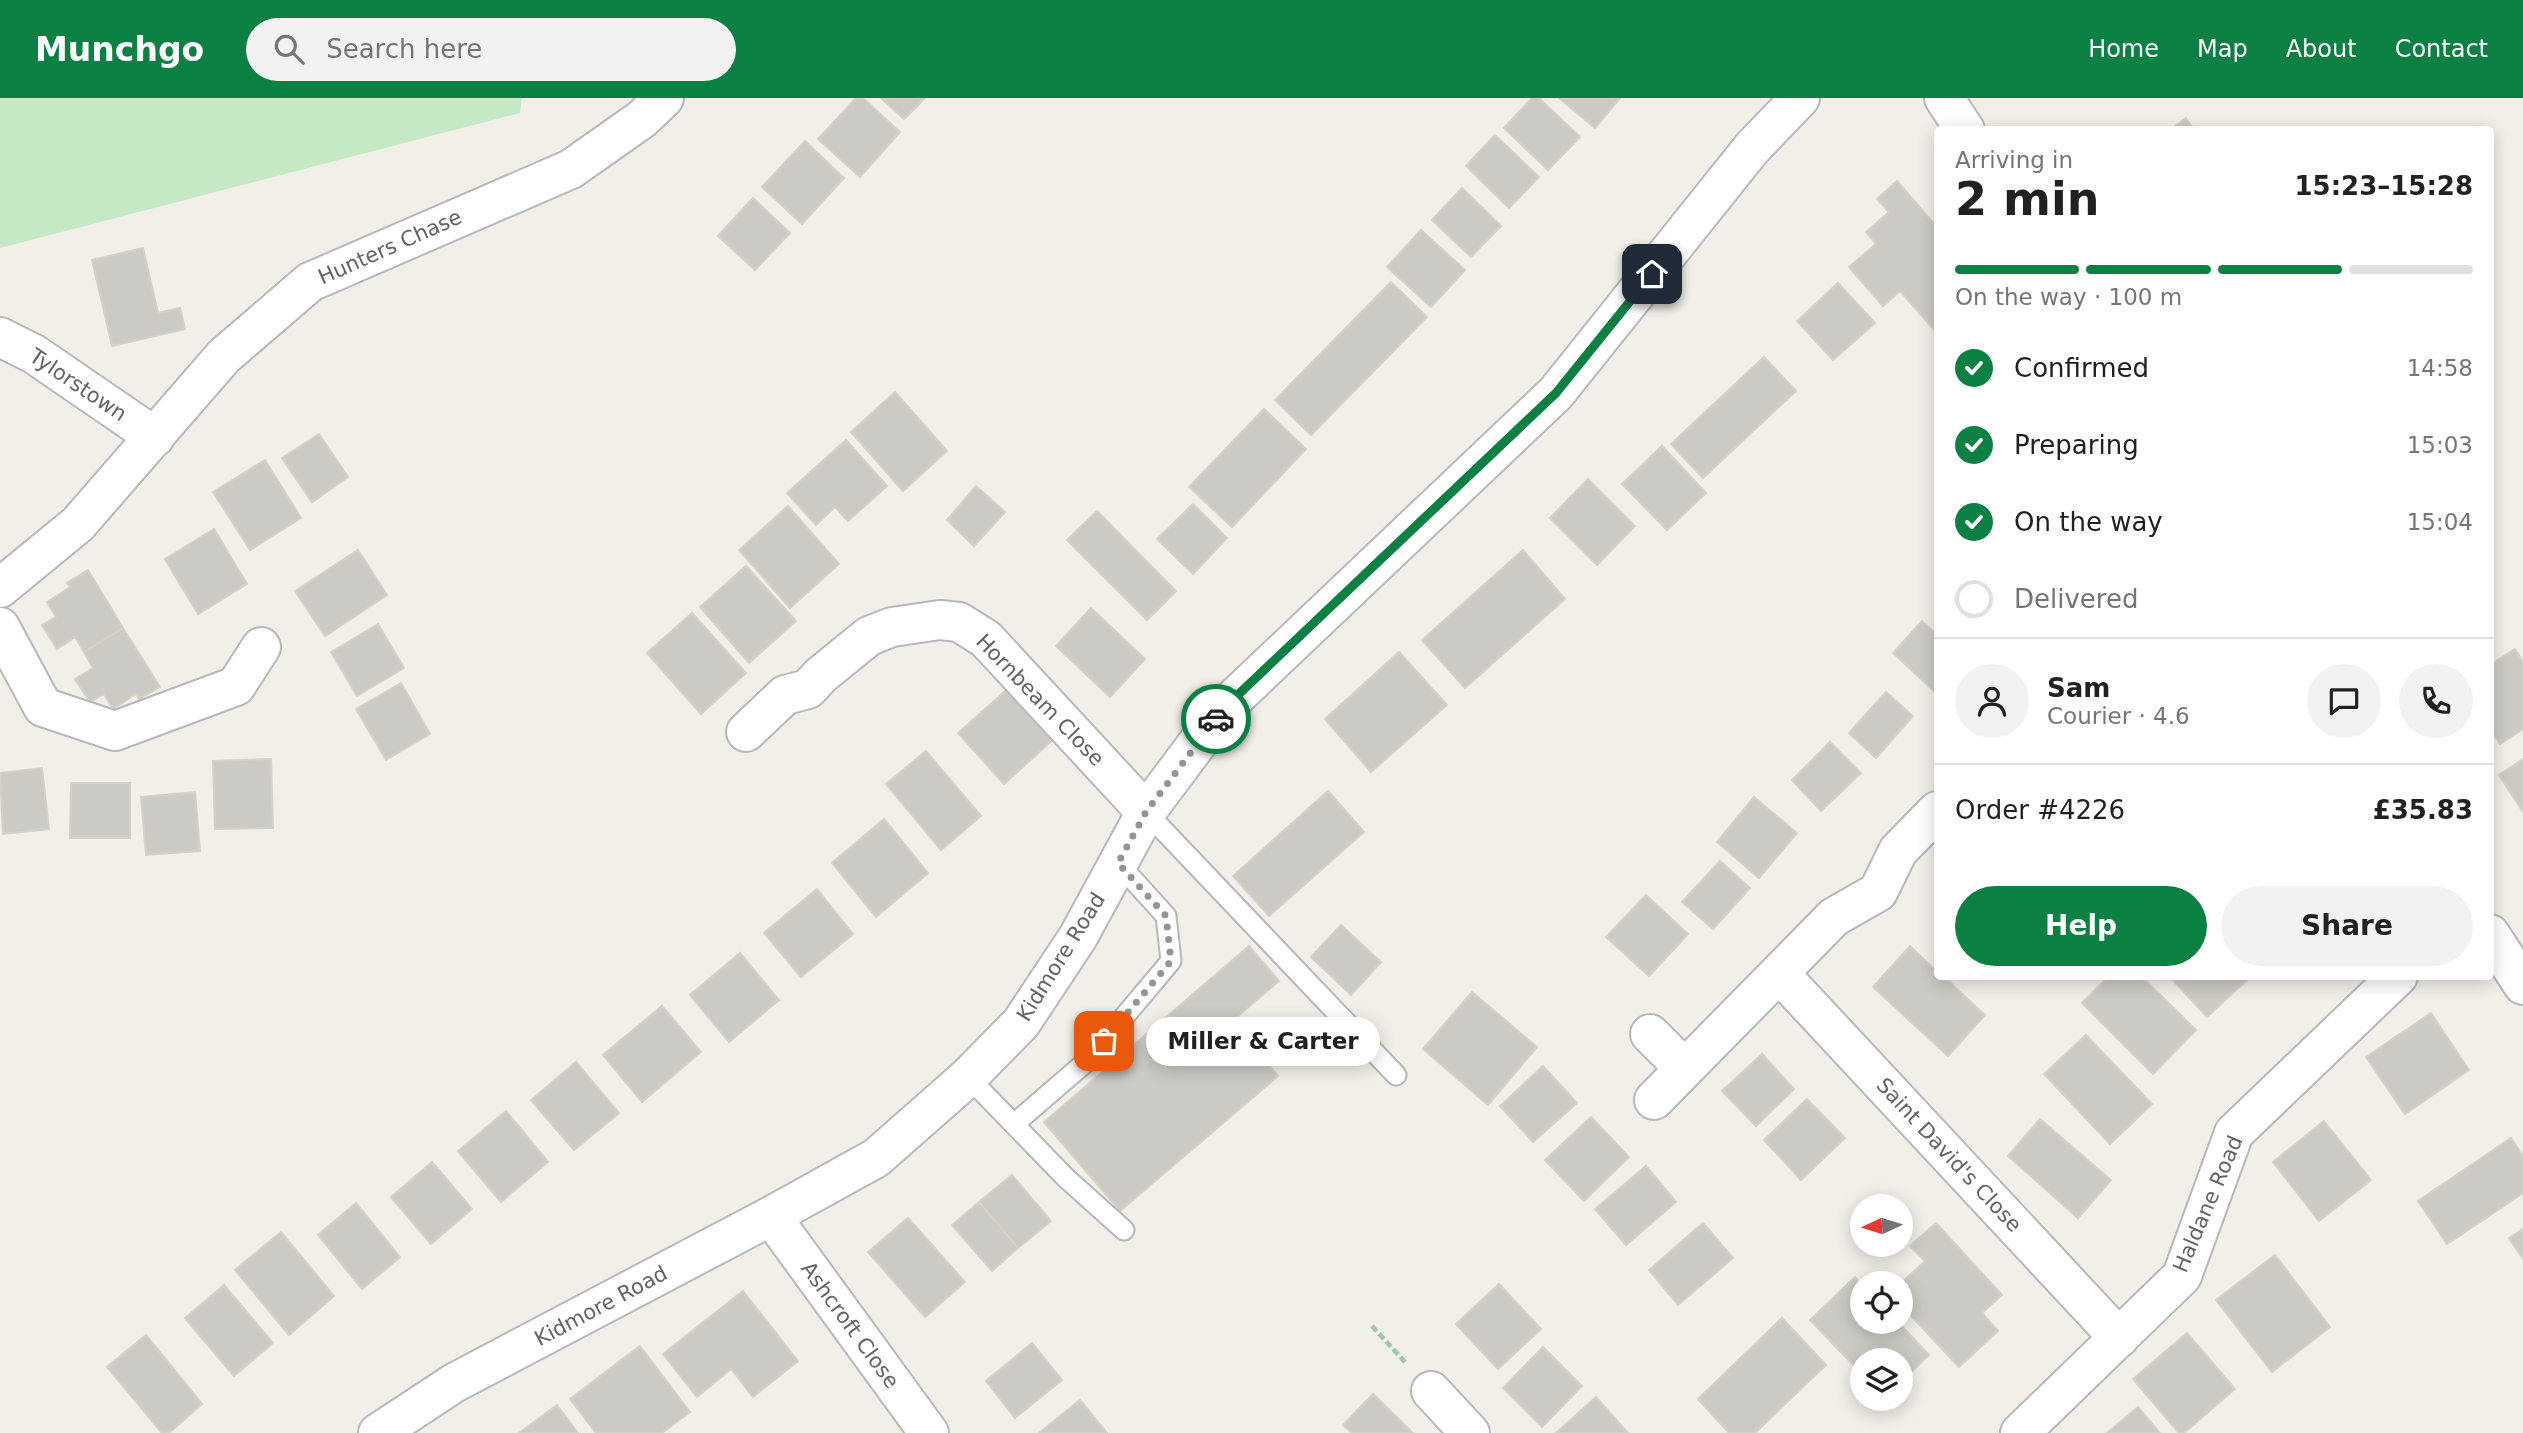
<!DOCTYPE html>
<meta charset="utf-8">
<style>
body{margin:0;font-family:"DejaVu Sans",sans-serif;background:#f2f2f2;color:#202124;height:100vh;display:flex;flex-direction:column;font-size:26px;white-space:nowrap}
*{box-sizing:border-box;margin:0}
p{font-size:23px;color:#757577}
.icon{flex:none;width:38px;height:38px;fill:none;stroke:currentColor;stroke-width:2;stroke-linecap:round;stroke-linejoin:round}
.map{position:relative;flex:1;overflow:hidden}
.side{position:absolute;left:1934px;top:28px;width:560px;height:854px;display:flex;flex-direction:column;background:#fff;border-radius:7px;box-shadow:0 4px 18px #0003}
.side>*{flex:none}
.needle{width:46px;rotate:266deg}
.buttons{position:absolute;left:1850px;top:1096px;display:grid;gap:14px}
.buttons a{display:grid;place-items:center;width:63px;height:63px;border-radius:50%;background:#fff;box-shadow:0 4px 18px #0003;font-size:35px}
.pin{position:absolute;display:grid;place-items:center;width:60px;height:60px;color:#fff;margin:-30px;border-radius:14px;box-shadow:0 4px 10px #0006}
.courier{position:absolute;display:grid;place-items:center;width:70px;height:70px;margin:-35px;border:5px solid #0b8043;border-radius:50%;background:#fff;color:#222;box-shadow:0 2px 9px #0007}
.bubble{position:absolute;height:49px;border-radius:24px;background:#fff;box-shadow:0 4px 18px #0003;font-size:23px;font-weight:800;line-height:49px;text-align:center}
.headline em{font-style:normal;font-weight:800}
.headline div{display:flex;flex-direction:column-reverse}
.headline{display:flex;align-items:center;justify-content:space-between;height:119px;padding:0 21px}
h1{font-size:46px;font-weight:800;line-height:52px}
.bar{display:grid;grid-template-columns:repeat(4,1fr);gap:10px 7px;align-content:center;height:84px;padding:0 21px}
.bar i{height:9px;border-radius:5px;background:#e0e0e0}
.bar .current{background:#0b8043}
.bar p{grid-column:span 4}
.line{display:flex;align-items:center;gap:18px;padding:0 21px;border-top:2px solid #e0e0e0}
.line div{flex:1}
.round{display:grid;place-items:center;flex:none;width:74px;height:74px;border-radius:37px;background:#f2f2f2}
ol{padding:0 21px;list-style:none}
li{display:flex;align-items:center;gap:21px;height:77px}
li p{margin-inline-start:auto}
li .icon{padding:7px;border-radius:50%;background:#0b8043;color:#fff;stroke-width:4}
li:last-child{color:#757577}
li i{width:38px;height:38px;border:4px solid #e0e0e0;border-radius:50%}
.action{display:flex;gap:14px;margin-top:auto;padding:14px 21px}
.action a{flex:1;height:80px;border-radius:42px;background:#0b8043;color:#fff;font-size:28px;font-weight:800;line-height:80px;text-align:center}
.action a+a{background:#f2f2f2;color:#202124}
header{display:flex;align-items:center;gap:42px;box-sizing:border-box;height:98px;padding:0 35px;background:#0b8043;color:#fff}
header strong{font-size:33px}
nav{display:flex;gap:38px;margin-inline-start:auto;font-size:24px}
.search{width:490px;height:63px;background:#f2f2f2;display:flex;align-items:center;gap:18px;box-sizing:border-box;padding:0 24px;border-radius:38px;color:#757577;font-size:26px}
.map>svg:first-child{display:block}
.green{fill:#c5e8c5}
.building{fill:#cccac5;stroke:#d6d1c6;stroke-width:2}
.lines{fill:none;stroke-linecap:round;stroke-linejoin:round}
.lane-casing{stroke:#b5b8bc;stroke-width:23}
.street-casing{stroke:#b5b8bc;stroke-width:42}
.secondary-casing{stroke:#b6babf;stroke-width:42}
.path{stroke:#9cc7a9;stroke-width:4.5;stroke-dasharray:7 3.5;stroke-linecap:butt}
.lane{stroke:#fff;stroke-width:19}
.street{stroke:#fff;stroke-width:38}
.secondary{stroke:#fff;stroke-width:38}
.done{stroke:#929495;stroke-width:7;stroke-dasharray:0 12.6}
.route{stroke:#0b8043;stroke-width:9}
.labels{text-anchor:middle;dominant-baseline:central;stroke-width:5;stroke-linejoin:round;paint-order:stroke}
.street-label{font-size:21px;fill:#5f6368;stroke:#fff}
</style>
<header>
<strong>Munchgo</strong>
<div class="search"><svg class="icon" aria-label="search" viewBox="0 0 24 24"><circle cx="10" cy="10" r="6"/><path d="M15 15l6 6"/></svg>Search here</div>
<nav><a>Home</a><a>Map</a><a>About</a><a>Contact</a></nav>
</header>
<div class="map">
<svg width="2523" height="1335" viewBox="0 0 2523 1335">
<rect width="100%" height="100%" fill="#f1efe8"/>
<path class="green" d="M 0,0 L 522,0 L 520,15 L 0,150 Z"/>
<path class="building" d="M 856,0 L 863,0 L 900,34 L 860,79 L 818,41 Z
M 881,0 L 925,0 L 904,21 Z
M 1532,0 L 1539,0 L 1580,39 L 1548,72 L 1504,30 Z
M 1559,0 L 1620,0 L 1595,30 Z
M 2186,20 L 2194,32 L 2170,32 Z
M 1495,37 L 1539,79 L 1509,110 L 1466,68 Z
M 805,43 L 844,80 L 802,126 L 762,89 Z
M 1897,83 L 1937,129 L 1937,235 L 1900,193 L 1883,208 L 1849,169 L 1876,146 L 1866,134 L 1889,114 L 1877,101 Z
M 1462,90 L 1501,128 L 1471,159 L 1432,122 Z
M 753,100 L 790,135 L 755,172 L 718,138 Z
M 1421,132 L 1465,172 L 1431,209 L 1387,169 Z
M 143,150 L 158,215 L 180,210 L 185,231 L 112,248 L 92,162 Z
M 1391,184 L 1427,219 L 1311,337 L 1275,302 Z
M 1838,185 L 1875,225 L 1833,262 L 1797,223 Z
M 1764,259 L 1796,293 L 1703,380 L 1671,346 Z
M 895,294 L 947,353 L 903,393 L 851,334 Z
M 1264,311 L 1306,351 L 1232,429 L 1189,389 Z
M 319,336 L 348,379 L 312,404 L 282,360 Z
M 846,342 L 887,388 L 848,423 L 835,409 L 816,427 L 787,395 Z
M 1662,348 L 1706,395 L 1667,432 L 1622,386 Z
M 265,362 L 301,420 L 250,452 L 213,394 Z
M 1588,381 L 1635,428 L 1597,467 L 1550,420 Z
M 976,388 L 1005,414 L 974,448 L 947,422 Z
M 1193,406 L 1227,440 L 1193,476 L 1157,441 Z
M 788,408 L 839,466 L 790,510 L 739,452 Z
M 1097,413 L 1176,493 L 1147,522 L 1067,442 Z
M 214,431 L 247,486 L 198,516 L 165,461 Z
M 358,452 L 387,497 L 325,538 L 295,493 Z
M 1523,452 L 1565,501 L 1465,590 L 1422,542 Z
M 746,468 L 796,523 L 749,565 L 700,509 Z
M 88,472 L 123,530 L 84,554 L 75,539 L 57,551 L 42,527 L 56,519 L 47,504 L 70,489 L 67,485 Z
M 1091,510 L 1145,561 L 1110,599 L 1056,548 Z
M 692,515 L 746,575 L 701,616 L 647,555 Z
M 1922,523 L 1937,537 L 1937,596 L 1893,555 Z
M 378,526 L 404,570 L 357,598 L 331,554 Z
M 123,530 L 160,589 L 139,601 L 136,596 L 113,611 L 104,596 L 90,604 L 75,581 L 93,570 L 84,554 Z
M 2515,551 L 2523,564 L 2523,631 L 2500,646 L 2490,631 L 2490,567 Z
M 1399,554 L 1447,607 L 1371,674 L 1325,621 Z
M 401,585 L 430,636 L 386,662 L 356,611 Z
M 1011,588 L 1056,639 L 1004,686 L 958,635 Z
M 1886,594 L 1913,618 L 1876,660 L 1849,635 Z
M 1830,644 L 1861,675 L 1821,713 L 1792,682 Z
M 926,653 L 981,718 L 941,752 L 886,686 Z
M 271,661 L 273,730 L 215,731 L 213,663 Z
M 2523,661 L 2523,714 L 2499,677 Z
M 42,670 L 49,731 L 3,736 L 0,675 Z
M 71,685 L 130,685 L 130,740 L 70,740 Z
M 1328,693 L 1364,734 L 1269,818 L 1233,778 Z
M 195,694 L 200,753 L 146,757 L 141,699 Z
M 1754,699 L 1797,735 L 1759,780 L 1717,744 Z
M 884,721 L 928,775 L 876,819 L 832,765 Z
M 1720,763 L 1750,790 L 1713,831 L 1682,804 Z
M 817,791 L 853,836 L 801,879 L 764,835 Z
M 1646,797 L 1688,836 L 1649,878 L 1606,839 Z
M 1341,827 L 1381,864 L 1351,897 L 1311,859 Z
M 1249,848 L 1279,883 L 1231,924 L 1278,978 L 1120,1113 L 1044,1024 Z
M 1910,848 L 1937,874 L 1937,878 L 1943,878 L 1985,917 L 1948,958 L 1873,889 Z
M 740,855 L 779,902 L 729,944 L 690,897 Z
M 2109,878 L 2141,878 L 2196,932 L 2153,976 L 2082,905 Z
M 2169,878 L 2244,878 L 2247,882 L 2207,919 Z
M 1472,894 L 1537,949 L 1488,1007 L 1423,951 Z
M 662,908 L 701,954 L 642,1004 L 603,957 Z
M 2431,915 L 2469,972 L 2405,1016 L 2366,959 Z
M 2086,937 L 2152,1006 L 2110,1046 L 2044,976 Z
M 1762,956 L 1794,991 L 1756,1028 L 1722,993 Z
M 576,964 L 619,1015 L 574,1052 L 531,1002 Z
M 1543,968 L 1577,1005 L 1533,1044 L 1500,1008 Z
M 1807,1001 L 1845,1040 L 1801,1082 L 1764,1042 Z
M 506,1013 L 548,1064 L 501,1104 L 458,1053 Z
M 1591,1019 L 1629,1059 L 1584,1103 L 1545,1062 Z
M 2040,1021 L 2111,1082 L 2078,1120 L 2008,1058 Z
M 2324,1023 L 2371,1082 L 2319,1123 L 2273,1064 Z
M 2511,1040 L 2523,1058 L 2523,1095 L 2447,1146 L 2418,1103 Z
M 432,1064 L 472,1111 L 431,1146 L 391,1099 Z
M 1646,1068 L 1676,1104 L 1626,1147 L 1595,1111 Z
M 1012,1077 L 1051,1123 L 1018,1150 L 979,1104 Z
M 979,1104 L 1018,1150 L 992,1173 L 952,1127 Z
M 356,1105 L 400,1159 L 362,1191 L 318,1137 Z
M 908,1120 L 965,1184 L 925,1219 L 868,1154 Z
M 1703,1125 L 1733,1160 L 1678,1207 L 1649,1172 Z
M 1936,1125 L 2002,1197 L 1982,1215 L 1998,1233 L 1959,1269 L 1900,1206 L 1900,1186 L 1925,1163 L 1910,1148 Z
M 2523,1131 L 2523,1161 L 2509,1140 Z
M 281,1134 L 334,1198 L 289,1237 L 235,1172 Z
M 2275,1157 L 2330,1229 L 2272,1274 L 2216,1202 Z
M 1855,1179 L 1862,1187 L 1862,1223 L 1897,1223 L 1929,1257 L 1900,1285 L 1900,1262 L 1862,1262 L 1862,1276 L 1810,1222 Z
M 1499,1186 L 1541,1231 L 1498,1271 L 1456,1226 Z
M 224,1187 L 273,1245 L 234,1278 L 185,1220 Z
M 743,1193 L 798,1263 L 753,1299 L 731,1271 L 697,1299 L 663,1256 Z
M 1782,1220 L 1826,1267 L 1755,1335 L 1729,1335 L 1698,1301 Z
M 2187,1235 L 2235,1291 L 2184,1335 L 2179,1335 L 2133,1281 Z
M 146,1237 L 202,1306 L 169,1335 L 162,1335 L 107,1269 Z
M 1032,1245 L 1062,1282 L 1015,1320 L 986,1283 Z
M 640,1248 L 690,1314 L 662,1335 L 596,1335 L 570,1301 Z
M 1543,1249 L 1582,1288 L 1542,1329 L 1503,1290 Z
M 1373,1296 L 1413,1335 L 1352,1335 L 1343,1327 Z
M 1596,1299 L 1628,1335 L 1556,1335 Z
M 1080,1302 L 1107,1335 L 1039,1335 Z
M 557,1307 L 578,1335 L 519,1335 Z
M 2138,1309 L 2160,1335 L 2107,1335 Z"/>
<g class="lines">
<g class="lane-casing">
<path id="lane" d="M 1146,714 L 1396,977
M 968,979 L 1066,1080 L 1124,1132
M 1014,1026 L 1087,963 L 1171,863 L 1166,818 L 1118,765"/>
</g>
<g class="street-casing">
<path id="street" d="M 1944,0 L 1965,32
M 0,239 L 34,256 L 155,339
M 0,490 L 78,426 L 224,258 L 310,184 L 571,71 L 642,21 L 664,0
M 0,529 L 43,609 L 115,633 L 236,588 L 261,549
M 746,634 L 785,597 L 808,591 L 821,577 L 869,538 L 892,529 L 940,522 L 959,524 L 986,541 L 1146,714
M 2490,836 L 2523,887
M 1779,875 L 1834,819 L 1878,794 L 1898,753 L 1937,713
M 1650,936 L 1684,970
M 1654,1002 L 1779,875 L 2119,1240
M 771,1118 L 929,1335
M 1431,1293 L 1470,1335
M 2020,1335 L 2182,1178 L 2234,1035 L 2398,878"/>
</g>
<g class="secondary-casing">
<path id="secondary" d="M 378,1335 L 454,1285 L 771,1118 L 876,1060 L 968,979 L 1021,925 L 1078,839 L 1146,714 L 1223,611 L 1556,295 L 1752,50 L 1800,0"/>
</g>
<path class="path" d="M 1372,1228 L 1405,1264"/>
<use href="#lane" class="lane"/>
<use href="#street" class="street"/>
<use href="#secondary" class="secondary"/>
</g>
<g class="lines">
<path class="done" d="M 1104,943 L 1171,863 L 1166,818 L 1118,765 L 1146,714 L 1216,621"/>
<path class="route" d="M 1216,621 L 1223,611 L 1556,295 L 1652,176"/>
</g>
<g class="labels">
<g class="street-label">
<text transform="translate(390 149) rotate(-24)">Hunters Chase</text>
<text transform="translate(78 287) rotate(34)">Tylorstown</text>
<text transform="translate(1040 602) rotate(46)">Hornbeam Close</text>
<text transform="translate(1061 859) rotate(-58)">Kidmore Road</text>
<text transform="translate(1949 1057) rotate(47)">Saint David's Close</text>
<text transform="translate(2208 1106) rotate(-67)">Haldane Road</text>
<text transform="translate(601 1208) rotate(-28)">Kidmore Road</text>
<text transform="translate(850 1227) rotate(54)">Ashcroft Close</text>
</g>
</g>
</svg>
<div class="buttons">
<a><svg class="needle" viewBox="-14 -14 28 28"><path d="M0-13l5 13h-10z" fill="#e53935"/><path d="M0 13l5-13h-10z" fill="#757577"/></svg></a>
<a><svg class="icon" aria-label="locate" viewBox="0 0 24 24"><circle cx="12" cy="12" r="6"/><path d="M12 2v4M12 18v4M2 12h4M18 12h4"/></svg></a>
<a><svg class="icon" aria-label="layers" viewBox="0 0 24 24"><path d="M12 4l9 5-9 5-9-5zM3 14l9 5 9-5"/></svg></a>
</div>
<div class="pin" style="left:1104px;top:943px;background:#ea580c"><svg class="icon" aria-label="bag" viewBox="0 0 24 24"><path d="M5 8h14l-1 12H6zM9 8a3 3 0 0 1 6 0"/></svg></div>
<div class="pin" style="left:1652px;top:176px;background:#1f2937"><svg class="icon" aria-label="home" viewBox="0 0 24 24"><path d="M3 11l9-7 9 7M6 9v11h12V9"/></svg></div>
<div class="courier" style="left:1216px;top:621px"><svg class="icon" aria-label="car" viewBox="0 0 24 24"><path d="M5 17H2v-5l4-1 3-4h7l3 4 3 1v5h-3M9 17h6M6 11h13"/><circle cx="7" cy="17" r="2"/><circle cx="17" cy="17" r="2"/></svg></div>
<div class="bubble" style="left:1146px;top:919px;width:234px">Miller &amp; Carter</div>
<section class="side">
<div class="headline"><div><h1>2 min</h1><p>Arriving in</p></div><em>15:23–15:28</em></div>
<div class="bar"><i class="current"></i><i class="current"></i><i class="current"></i><i></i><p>On the way · 100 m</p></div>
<ol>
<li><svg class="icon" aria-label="check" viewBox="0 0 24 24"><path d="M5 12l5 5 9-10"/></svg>Confirmed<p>14:58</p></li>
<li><svg class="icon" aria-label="check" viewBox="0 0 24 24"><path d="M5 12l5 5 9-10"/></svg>Preparing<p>15:03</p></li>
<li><svg class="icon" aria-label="check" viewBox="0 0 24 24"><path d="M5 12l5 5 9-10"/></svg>On the way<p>15:04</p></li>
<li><i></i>Delivered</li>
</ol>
<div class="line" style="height:126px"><a class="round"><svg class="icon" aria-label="person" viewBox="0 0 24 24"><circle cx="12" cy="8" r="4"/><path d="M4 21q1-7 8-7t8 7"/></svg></a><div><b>Sam</b><p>Courier · 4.6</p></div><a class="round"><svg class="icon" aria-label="chat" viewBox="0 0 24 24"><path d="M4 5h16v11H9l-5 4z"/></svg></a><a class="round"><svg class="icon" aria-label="phone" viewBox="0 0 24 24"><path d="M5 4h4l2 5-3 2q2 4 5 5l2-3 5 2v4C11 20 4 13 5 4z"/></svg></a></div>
<div class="line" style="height:91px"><div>Order #4226</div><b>£35.83</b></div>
<div class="action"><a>Help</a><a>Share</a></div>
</section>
</div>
